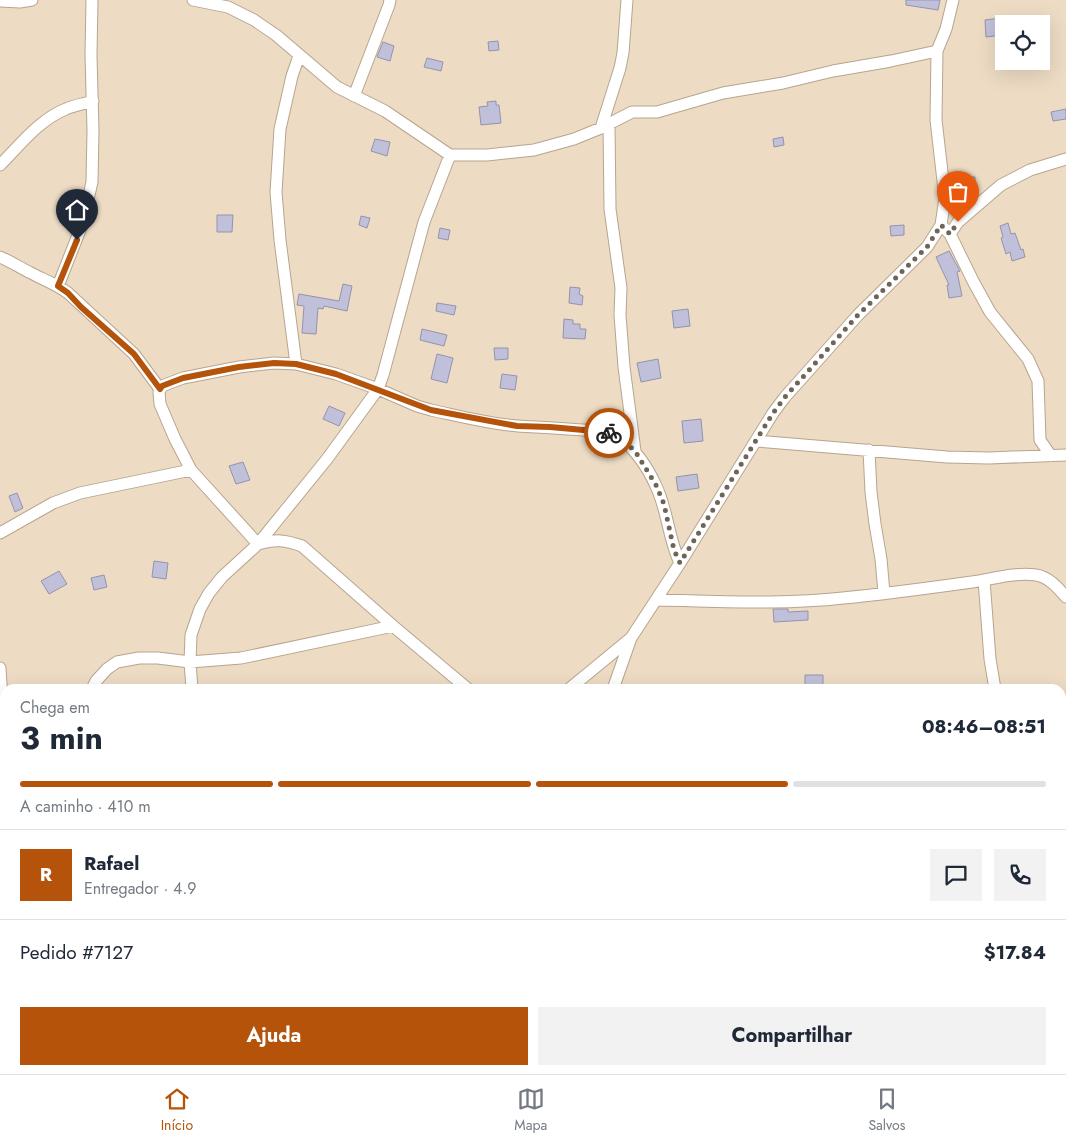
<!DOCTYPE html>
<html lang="pt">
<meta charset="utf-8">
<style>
body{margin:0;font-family:Jost,sans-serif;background:#f2f2f3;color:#1f2937;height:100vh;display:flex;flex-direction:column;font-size:19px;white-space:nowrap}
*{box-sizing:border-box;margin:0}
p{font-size:16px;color:#747a83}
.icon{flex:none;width:28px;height:28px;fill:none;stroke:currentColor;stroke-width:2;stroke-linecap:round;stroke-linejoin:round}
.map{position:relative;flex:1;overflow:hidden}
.side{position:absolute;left:0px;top:684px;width:1066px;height:391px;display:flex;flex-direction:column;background:#fff;border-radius:15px 15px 0 0;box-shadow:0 5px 20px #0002}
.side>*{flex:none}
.buttons{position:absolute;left:995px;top:15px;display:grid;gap:10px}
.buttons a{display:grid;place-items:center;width:55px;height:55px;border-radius:0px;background:#fff;box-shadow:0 5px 20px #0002;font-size:25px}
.pin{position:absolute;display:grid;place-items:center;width:42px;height:42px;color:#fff;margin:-51px -21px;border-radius:50% 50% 50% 0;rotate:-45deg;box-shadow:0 0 5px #0007}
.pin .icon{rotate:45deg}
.courier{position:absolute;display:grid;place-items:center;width:50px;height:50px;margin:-25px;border:4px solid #b45309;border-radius:50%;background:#fff;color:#222;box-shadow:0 1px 6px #0007}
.overview em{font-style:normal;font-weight:700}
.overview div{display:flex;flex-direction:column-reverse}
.overview{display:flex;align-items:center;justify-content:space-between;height:85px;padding:0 20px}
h1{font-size:32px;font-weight:700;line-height:38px}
.bar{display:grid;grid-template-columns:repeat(4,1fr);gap:8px 5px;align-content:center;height:60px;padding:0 20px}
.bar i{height:6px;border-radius:4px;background:#e0e1e3}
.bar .selected{background:#b45309}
.bar p{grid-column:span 4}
.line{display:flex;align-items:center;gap:12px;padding:0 20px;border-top:1px solid #e0e1e3}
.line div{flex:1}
.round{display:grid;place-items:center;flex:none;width:52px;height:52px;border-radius:0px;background:#f2f2f3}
.action{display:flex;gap:10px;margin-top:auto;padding:10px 20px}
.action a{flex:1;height:58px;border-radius:0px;background:#b45309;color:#fff;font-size:20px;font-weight:700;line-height:58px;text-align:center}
.action a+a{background:#f2f2f3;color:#1f2937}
.dock{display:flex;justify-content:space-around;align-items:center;height:70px;border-top:1px solid #e0e1e3;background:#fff;font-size:14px;color:#747a83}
.dock a{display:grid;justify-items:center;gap:2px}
.dock .selected{color:#b45309}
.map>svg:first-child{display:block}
.building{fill:#c0c0da;stroke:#9393ac}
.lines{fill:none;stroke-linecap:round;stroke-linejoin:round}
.minor-casing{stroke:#b6a58f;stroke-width:13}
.minor{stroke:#fff;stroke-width:11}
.done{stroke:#6f6557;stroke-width:5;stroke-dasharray:0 9}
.route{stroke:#b45309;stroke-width:6}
</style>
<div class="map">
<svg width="1066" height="1074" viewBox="0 0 1066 1074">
<rect width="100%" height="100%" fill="#eddbc4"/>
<path class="building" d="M 906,0 L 940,0 L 938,10 L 906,5 Z
M 1001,18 L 1003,35 L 986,37 L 985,20 Z
M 498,41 L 499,50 L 489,51 L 488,42 Z
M 383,42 L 394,46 L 390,61 L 377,57 Z
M 427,58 L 443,62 L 441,71 L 424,67 Z
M 496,101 L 496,105 L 499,105 L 501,123 L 481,125 L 479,107 L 488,106 L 487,102 Z
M 1066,109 L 1066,119 L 1053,121 L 1051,112 Z
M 783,137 L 784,145 L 774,147 L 773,139 Z
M 375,139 L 390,142 L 387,156 L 371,151 Z
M 960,177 L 975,177 L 975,193 L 959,192 Z
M 217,215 L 233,215 L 232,232 L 217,232 Z
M 361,216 L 370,218 L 367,228 L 359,225 Z
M 1008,223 L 1011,234 L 1015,233 L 1021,250 L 1023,249 L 1025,257 L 1012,261 L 1010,252 L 1006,254 L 1001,238 L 1003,237 L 1000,226 Z
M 904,225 L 904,235 L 891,236 L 890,226 Z
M 440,228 L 450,230 L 448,240 L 438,238 Z
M 949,251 L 960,271 L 957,272 L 962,296 L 949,298 L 947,285 L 949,285 L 936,257 Z
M 343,284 L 352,286 L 347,311 L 324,306 L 323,309 L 318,308 L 316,334 L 302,333 L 304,306 L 297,305 L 299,294 L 339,301 Z
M 570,287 L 580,288 L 579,294 L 583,296 L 582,305 L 569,303 Z
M 437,303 L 456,306 L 454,315 L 436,311 Z
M 688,309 L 690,326 L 674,328 L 672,311 Z
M 564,319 L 573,320 L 573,324 L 580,324 L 580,329 L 586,329 L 585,339 L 563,338 Z
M 422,329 L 447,335 L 444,346 L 420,340 Z
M 494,348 L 508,348 L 508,359 L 495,360 Z
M 437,354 L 453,358 L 447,383 L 431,379 Z
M 658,359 L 661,378 L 641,382 L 637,363 Z
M 502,374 L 517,376 L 515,390 L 500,388 Z
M 329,406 L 345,413 L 339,426 L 323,419 Z
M 701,419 L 703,441 L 684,443 L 682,421 Z
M 243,462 L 250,480 L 236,484 L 229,466 Z
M 697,474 L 699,488 L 678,491 L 676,477 Z
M 17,493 L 23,508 L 15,512 L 9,496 Z
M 154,561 L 168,563 L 166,579 L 152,577 Z
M 59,571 L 67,584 L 49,594 L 41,581 Z
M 104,575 L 107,587 L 94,590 L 91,578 Z
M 773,609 L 788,609 L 788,612 L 808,611 L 808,620 L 774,622 Z
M 805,675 L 823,675 L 823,689 L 805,689 Z"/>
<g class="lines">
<g class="minor-casing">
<path id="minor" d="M 193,0 L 228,7 L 254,20 L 276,35 L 337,87 L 385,111 L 450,155 L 487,155 L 534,150 L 574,139 L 601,128 L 632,112 L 657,112 L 723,93 L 783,83 L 833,71 L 891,61 L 937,51
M 0,1 L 20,2 L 32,0
M 354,96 L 389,5 L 390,0
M 609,124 L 610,209 L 621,288 L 620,315 L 624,367 L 635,451
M 601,128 L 620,68 L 623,53 L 627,0
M 0,165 C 20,145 40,119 66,109 C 75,105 84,104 93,101
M 941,225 L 950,234 L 973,281 L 990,312 L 1028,359 L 1038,381 L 1040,440 L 1051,456
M 950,234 L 958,222 L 1001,185 L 1030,170 L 1066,159
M 0,257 C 10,261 19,267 29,272 C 42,279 56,284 68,293 L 134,354 L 160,389
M 58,286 L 82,225 L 92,182 L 93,131 L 91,55 L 92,0
M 296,364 L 280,240 L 276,192 L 280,129 L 292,76 L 299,56
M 757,441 L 947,457 L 989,458 L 1066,455
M 869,450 L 871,492 L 875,524 L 881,559 L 884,593
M 0,533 L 53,503 L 80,493 L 191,470
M 984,580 L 990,659 L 995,689
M 656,600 C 719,601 781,605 843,598 C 886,594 929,588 972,582 C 993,579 1015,572 1036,575 C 1049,577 1058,588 1066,597
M 0,668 L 5,745
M 92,689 L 96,681 L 107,669 L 117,662 L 139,658 L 158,658 L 190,662 L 241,658 L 393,626
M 192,689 L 190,662 L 191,635 L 200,609 L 209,593 L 222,577 L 258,544 L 327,459 L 378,389 L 383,375 L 424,222 L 450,155
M 468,689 L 393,626 L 302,546 C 285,540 276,539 258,544 L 191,470 L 175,439 L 160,404 L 159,392 L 162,386 L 183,378 L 239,367 L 274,363 L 296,364 L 336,374 L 378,389 L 417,406 L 431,410 C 459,416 489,424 518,426 C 539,427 561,428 583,430 C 594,431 606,431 616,436 C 634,446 648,468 656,486 C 668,511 668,538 680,563
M 569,689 L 631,638
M 613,689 L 631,638 L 680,563 L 773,413 L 785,397 L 802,378 L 858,315 L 927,247 L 941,225 L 945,198 L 936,120 L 937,51 L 946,29 L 953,0
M 1061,710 L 1066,709
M 0,906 L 5,905
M 1061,939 L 1066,939
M 0,941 L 5,944
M 199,1070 L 205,1074
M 611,1070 L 611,1074
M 422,1074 L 423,1070"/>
</g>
<use href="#minor" class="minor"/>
</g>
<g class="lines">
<path class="done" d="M 609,433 L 616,436 L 625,442 L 635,451 L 656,485 L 664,504 L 674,550 L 680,563 L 773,413 L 785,397 L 802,378 L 858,315 L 927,247 L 941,225 L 950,234 L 958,222"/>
<path class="route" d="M 77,240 L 58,286 L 68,293 L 81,307 L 134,354 L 160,389 L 162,386 L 183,378 L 239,367 L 274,363 L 296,364 L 336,374 L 431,410 L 517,426 L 550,427 L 606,432 L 609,433"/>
</g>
</svg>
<div class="buttons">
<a><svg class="icon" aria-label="locate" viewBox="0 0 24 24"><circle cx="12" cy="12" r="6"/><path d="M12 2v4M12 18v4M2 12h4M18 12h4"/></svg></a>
</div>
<div class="pin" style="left:958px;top:222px;background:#ea580c"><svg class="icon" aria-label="bag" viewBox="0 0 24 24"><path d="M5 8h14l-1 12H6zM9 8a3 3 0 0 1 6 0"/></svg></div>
<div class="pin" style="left:77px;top:240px;background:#1f2937"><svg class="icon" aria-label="home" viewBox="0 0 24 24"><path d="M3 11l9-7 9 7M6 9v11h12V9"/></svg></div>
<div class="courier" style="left:609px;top:433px"><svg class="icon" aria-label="bike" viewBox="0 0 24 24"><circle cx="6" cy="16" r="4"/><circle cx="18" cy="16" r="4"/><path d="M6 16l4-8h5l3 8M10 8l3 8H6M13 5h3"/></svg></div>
<section class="side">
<div class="overview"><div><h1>3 min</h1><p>Chega em</p></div><em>08:46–08:51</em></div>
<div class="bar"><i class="selected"></i><i class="selected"></i><i class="selected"></i><i></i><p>A caminho · 410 m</p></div>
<div class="line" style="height:90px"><b class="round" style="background:#b45309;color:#fff">R</b><div><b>Rafael</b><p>Entregador · 4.9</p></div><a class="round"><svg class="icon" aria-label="chat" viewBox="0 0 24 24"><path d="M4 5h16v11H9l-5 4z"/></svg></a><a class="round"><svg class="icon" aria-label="phone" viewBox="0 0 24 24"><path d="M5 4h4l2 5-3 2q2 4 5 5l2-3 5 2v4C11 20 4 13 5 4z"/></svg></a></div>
<div class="line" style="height:65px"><div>Pedido #7127</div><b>$17.84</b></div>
<div class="action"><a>Ajuda</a><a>Compartilhar</a></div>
</section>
</div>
<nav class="dock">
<a class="selected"><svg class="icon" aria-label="home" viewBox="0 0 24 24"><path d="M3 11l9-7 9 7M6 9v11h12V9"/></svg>Início</a>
<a><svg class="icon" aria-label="map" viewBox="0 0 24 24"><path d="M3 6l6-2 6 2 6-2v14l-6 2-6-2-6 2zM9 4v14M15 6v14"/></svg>Mapa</a>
<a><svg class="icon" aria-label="saved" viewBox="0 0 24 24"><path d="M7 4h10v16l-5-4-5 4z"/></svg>Salvos</a>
</nav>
